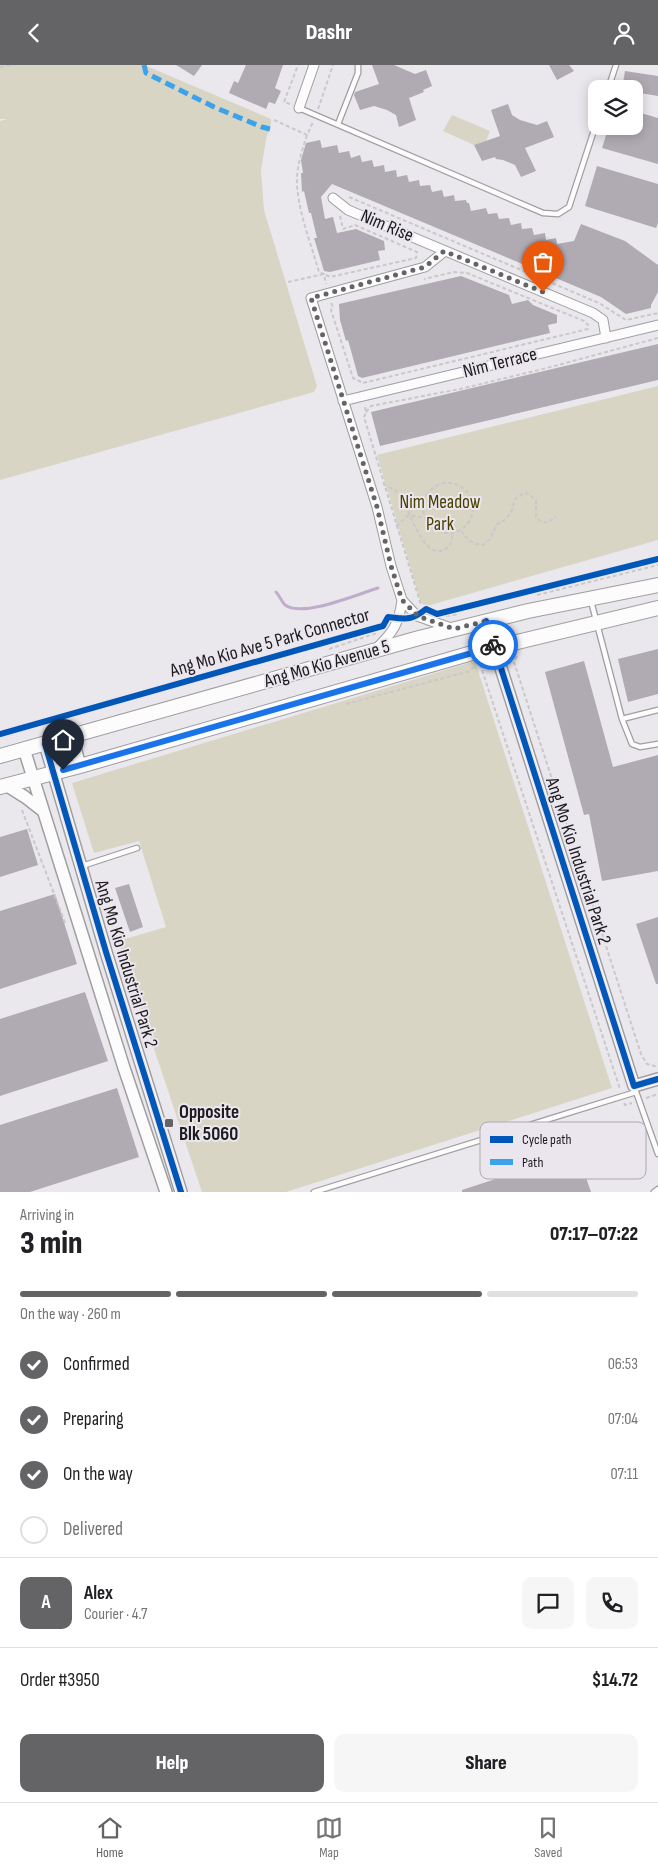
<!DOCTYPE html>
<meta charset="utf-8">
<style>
body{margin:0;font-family:"Sofia Sans Condensed",sans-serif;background:#f6f6f6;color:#202124;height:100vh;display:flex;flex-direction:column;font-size:19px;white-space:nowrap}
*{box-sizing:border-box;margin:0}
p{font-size:16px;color:#757577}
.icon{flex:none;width:28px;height:28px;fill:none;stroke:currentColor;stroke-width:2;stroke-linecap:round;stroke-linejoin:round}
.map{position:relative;height:1127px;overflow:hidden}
.panel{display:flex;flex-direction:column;background:#fff;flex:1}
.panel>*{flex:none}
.fabs{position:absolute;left:588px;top:15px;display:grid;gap:10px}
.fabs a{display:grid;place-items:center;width:55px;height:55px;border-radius:10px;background:#fff;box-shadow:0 2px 12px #0003;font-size:25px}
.pin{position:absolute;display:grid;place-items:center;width:42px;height:42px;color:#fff;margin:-51px -21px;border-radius:50% 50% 50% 0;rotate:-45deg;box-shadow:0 0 5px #0007}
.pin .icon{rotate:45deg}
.courier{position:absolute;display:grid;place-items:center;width:50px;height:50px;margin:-25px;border:4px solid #1a73e8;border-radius:50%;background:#fff;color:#222;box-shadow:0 1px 6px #0007}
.summary em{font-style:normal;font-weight:800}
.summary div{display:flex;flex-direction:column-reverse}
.summary{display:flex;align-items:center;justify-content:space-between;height:85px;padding:0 20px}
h1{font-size:32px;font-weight:800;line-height:38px}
.bar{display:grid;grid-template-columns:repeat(4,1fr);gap:8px 5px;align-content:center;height:60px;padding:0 20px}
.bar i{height:6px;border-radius:4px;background:#e0e0e0}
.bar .current{background:#646366}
.bar p{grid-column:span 4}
.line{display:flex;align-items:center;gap:12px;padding:0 20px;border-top:1px solid #e0e0e0}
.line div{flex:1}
.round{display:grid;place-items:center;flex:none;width:52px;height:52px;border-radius:10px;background:#f6f6f6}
ol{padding:0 20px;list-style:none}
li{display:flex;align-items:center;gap:15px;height:55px}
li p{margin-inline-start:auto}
li .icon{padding:5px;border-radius:50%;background:#646366;color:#fff;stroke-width:4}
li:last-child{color:#757577}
li i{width:28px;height:28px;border:2px solid #e0e0e0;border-radius:50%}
.cta{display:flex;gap:10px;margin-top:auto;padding:10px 20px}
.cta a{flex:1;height:58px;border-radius:10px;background:#646366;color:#fff;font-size:20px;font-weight:800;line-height:58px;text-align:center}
.cta a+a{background:#f6f6f6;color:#202124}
header{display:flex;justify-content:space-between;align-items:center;height:65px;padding:0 20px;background:#646366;color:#fff;font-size:22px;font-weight:800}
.tab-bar{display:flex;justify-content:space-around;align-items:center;height:70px;border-top:1px solid #e0e0e0;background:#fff;font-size:14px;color:#757577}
.tab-bar a{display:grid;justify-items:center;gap:2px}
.tab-bar .current{color:#646366}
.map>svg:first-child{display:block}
.green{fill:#d8d5c5}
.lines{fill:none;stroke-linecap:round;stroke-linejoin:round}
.stream{stroke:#c0adcc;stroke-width:3}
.building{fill:#b0aab3}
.service-casing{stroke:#a09ea1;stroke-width:7}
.minor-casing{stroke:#a09ea1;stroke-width:11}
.tertiary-casing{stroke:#a09ea1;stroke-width:14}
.primary-casing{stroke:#a09ea1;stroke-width:16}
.path{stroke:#c9c8ca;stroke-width:2;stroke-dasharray:4 2.5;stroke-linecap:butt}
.service{stroke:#fcfcfc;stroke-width:4.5}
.minor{stroke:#fcfcfc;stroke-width:9}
.tertiary{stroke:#fcfcfc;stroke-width:11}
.primary{stroke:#fcfcfc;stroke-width:14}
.quiet{stroke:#3da2ea;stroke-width:5;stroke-dasharray:10 5;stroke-linecap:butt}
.cycleway-casing{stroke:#ebe6ee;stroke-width:9}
.cycleway{stroke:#0057b8;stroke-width:6}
.done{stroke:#646366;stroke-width:5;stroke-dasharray:0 9}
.route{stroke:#1a73e8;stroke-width:6}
.poi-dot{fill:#646366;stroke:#ebe6ee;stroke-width:2}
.labels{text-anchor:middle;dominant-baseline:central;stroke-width:4;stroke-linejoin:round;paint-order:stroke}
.street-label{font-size:19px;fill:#1c1b1e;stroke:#ebe6ee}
.park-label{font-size:19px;fill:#484000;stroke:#ebe6ee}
.poi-label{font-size:19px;font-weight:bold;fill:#1c1b1e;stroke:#ebe6ee;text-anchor:start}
.key{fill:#ebe6ee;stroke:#ada9b0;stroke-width:1}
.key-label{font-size:14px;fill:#1c1b1e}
</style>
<header><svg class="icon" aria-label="back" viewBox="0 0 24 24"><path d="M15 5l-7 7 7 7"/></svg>Dashr<svg class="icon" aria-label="person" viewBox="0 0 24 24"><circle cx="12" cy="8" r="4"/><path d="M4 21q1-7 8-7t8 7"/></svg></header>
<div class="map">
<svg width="658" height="1127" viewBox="0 0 658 1127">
<rect width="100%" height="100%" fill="#eae8ec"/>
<path class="green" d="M 0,0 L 144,0 L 271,54 L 271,58 L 266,75 L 261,105 L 264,145 L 317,321 L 314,327 L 0,415 L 0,56 L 8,54 L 0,54 Z
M 452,50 L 490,66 L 486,76 L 474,80 L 443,66 Z
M 658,321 L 658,475 L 427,541 L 421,538 L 377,390 Z
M 475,596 L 612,1023 L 286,1127 L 202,1127 L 118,876 L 166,862 L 139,776 L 94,788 L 72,718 Z"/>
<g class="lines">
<path class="stream" d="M 276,527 C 279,530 282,537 285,540 C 303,553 358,529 378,523"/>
</g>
<path class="building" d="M 176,0 L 202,0 L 194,11 Z
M 246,0 L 283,0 L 275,23 L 281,26 L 275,39 L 269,37 L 266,44 L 229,28 L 234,16 L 238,18 Z
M 372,0 L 394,0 L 415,9 L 426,5 L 432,21 L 423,25 L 424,27 L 409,33 L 416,55 L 399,62 L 396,50 L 387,45 L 374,41 L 360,45 L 354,30 L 355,27 L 379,19 Z
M 549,0 L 569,0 L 574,6 L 557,15 Z
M 625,6 L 658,11 L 658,31 L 634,27 L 634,24 L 622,24 Z
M 508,39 L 512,50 L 520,55 L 537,60 L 547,56 L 554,72 L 525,83 L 536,106 L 521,112 L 515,100 L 503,95 L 496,94 L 495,92 L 482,96 L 474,80 L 500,71 L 491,45 Z
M 634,46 L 658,53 L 658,99 L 602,83 L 609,61 L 634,61 Z
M 320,75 L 322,83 L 337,80 L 339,88 L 349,86 L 351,93 L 360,90 L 362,97 L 372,95 L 374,102 L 384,100 L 385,107 L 396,105 L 397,112 L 407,110 L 409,117 L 419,115 L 420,121 L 430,120 L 432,127 L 442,125 L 444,132 L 454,130 L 455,136 L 466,135 L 467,138 L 469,138 L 471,146 L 486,143 L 488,149 L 497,148 L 499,154 L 509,153 L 511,160 L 521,158 L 522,164 L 532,163 L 534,170 L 545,168 L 546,175 L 556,173 L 557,179 L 574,176 L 581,159 L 625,176 L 658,200 L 658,227 L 651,240 L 651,243 L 626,249 L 601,232 L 332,119 L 321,132 L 325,154 L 333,152 L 337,168 L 356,164 L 384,176 L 385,185 L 378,186 L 380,195 L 330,207 L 324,206 L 314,173 L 317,173 L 311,148 L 309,148 L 304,126 L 302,127 L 301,108 L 303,108 L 301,95 L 306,78 Z
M 597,101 L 658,119 L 658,158 L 656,163 L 585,141 Z
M 461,211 L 509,230 L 512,239 L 528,235 L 533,240 L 557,250 L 557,258 L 548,260 L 550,268 L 362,313 L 358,311 L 348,275 L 346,276 L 340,255 L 339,239 Z
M 658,279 L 658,315 L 380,381 L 371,347 Z
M 658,584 L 658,629 L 628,637 L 618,594 Z
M 584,596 L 613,702 L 658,690 L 658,806 L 602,816 L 589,749 L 584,750 L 545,607 Z
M 27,764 L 38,800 L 0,812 L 0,772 Z
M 129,819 L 143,862 L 130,867 L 115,823 Z
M 55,829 L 77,899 L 0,924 L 0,846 Z
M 658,852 L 658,919 L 656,919 L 636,859 Z
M 85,927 L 108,996 L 0,1031 L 0,954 Z
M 117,1023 L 139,1092 L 30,1127 L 0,1127 L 0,1060 Z
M 577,1087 L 591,1127 L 462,1127 L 462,1125 Z"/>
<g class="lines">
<g class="service-casing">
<path id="service" d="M 608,24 L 616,0
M 299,43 L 543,148 L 558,149 L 569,142 L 596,59
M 338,59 L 358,8 L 358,0
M 591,536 L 622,654 L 632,679 L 640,682 L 658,679
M 622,654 L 658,645
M 82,801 L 137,783
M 635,1024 L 658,1089
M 314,1127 L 636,1027
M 654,1127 L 658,1124"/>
</g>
<g class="minor-casing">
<path id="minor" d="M 299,43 L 314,0
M 333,133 L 348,145 L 593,248 L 603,255 L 606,273
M 343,336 L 658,260
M 402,535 L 391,501 L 377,442 L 311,233 L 425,202 L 445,186
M 377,583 C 393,567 399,559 402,535 L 417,551 L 454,564"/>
</g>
<g class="tertiary-casing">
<path id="tertiary" d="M 486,556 L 634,1021 L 658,1014
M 72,671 L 80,701
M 45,679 L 106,887 L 181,1127
M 24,684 L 124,1003 L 166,1127
M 6,720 L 25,732 L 43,746"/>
</g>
<g class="primary-casing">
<path id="primary" d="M 0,691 L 419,573 L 528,546 L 658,520
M 0,722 L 80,701 L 472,588 L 658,543"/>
</g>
<path class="path" d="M 0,2 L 13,0
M 290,39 L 284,37 L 298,0
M 318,44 L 333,0
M 274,55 L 307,70 L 313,57
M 307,70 C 302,86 296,103 297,120 C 299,149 311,179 319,207 L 324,209 L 326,219
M 349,132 L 599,238 L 626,255 L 658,248
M 288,217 L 324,209 L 330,212 L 416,193 L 417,187 L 355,160 L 343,164 L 340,151
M 331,238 L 333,242 L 331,245 L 353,313 L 363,318 L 588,264 L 588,260 L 584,256 L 467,208 L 454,207 L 424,214
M 365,342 L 366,347 L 364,352 L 421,540
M 366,347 L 371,341 L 460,324 L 547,303 L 658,273
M423 443a25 25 0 1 1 50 0a25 25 0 1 1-50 0Z
M 383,419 C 388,422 396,425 400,429 C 408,439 424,503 448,482 C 452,478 452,474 452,468
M 396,461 L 409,450 L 425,453
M 461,466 C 468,475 471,479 483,480 L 490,474 L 497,459 C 509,454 513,447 514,435 L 524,428 L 529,429 L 536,436 L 536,452 C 543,460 549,458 556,451
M 537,530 L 658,500
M 446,551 L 459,549
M 329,584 L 377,568
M 517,591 L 514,597 L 641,989 L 647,999 L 658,1002
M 480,599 L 620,1024
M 346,639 L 470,606 L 475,601
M 22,745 L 66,860
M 646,1033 L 658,1029
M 624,1038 L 625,1040 L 632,1038"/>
<use href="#service" class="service"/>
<use href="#minor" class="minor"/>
<use href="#tertiary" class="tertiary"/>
<use href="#primary" class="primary"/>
<path class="quiet" d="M 144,0 L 146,8 L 214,42 L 262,62 L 270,64"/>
<g class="cycleway-casing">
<path id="cycleway" d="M 486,556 L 634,1021 L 658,1014
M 0,669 L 379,562 L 383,561 L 388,552 C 406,554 411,556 426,544 L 437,549 L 658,494
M 45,679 L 106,887 L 181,1127"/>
</g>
<use href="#cycleway" class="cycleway"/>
</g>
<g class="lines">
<path class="done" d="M 493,580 L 486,556 L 454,564 L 418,551 L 402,535 L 391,501 L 377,442 L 311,233 L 425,202 L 444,186 L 543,227"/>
<path class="route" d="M 63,705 L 493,582 L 493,580"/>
</g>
<rect class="poi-dot" x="164" y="1053" width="10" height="10" rx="2.5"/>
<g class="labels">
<g class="street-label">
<text transform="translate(387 161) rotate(23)">Nim Rise</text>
<text transform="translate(500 298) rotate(-14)">Nim Terrace</text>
<text transform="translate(270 578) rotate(-16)">Ang Mo Kio Ave 5 Park Connector</text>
<text transform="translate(327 599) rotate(-16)">Ang Mo Kio Avenue 5</text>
<text transform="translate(578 796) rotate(72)">Ang Mo Kio Industrial Park 2</text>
<text transform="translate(126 899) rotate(73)">Ang Mo Kio Industrial Park 2</text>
</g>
<g class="park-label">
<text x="440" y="437">Nim Meadow<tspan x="440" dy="22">Park</tspan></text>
</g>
<g class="poi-label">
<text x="179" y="1047">Opposite<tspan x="179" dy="22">Blk 5060</tspan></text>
</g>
</g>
<rect x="480" y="1057" width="166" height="57" rx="8" class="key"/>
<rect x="490" y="1071" width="23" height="7" fill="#0057b8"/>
<rect x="490" y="1094" width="23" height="6" fill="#3da2ea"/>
<g class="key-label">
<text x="522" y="1079">Cycle path</text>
<text x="522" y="1102">Path</text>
</g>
</svg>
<div class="fabs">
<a><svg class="icon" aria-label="layers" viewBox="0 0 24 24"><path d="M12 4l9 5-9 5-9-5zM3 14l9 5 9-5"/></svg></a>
</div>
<div class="pin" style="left:543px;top:227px;background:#ea580c"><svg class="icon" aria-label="bag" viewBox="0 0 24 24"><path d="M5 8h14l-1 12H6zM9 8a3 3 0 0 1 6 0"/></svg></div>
<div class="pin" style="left:63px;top:705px;background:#1f2937"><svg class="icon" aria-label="home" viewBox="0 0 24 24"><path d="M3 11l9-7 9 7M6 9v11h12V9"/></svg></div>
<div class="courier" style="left:493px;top:580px"><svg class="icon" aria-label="bike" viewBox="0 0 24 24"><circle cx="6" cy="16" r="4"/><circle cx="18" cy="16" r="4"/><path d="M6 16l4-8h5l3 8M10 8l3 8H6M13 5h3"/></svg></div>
</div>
<section class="panel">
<div class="summary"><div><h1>3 min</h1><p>Arriving in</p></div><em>07:17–07:22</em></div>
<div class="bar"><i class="current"></i><i class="current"></i><i class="current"></i><i></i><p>On the way · 260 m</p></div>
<ol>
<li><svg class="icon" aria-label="check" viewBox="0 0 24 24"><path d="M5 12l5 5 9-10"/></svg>Confirmed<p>06:53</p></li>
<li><svg class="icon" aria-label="check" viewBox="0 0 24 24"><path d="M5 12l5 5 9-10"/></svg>Preparing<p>07:04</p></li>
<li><svg class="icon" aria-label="check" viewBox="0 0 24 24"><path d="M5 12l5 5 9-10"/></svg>On the way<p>07:11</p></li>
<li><i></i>Delivered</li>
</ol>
<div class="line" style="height:90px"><b class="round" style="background:#646366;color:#fff">A</b><div><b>Alex</b><p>Courier · 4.7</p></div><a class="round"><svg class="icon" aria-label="chat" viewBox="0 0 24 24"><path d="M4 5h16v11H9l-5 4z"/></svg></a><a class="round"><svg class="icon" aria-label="phone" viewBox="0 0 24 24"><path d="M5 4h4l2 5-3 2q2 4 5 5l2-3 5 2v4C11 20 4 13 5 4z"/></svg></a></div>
<div class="line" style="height:65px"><div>Order #3950</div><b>$14.72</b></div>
<div class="cta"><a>Help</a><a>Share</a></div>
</section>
<nav class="tab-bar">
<a class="current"><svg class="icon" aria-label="home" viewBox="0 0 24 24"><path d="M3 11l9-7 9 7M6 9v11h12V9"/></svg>Home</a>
<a><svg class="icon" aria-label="map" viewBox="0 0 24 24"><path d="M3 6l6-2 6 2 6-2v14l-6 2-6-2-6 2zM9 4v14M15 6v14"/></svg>Map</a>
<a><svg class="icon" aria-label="saved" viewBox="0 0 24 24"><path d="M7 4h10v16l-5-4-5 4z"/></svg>Saved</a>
</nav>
